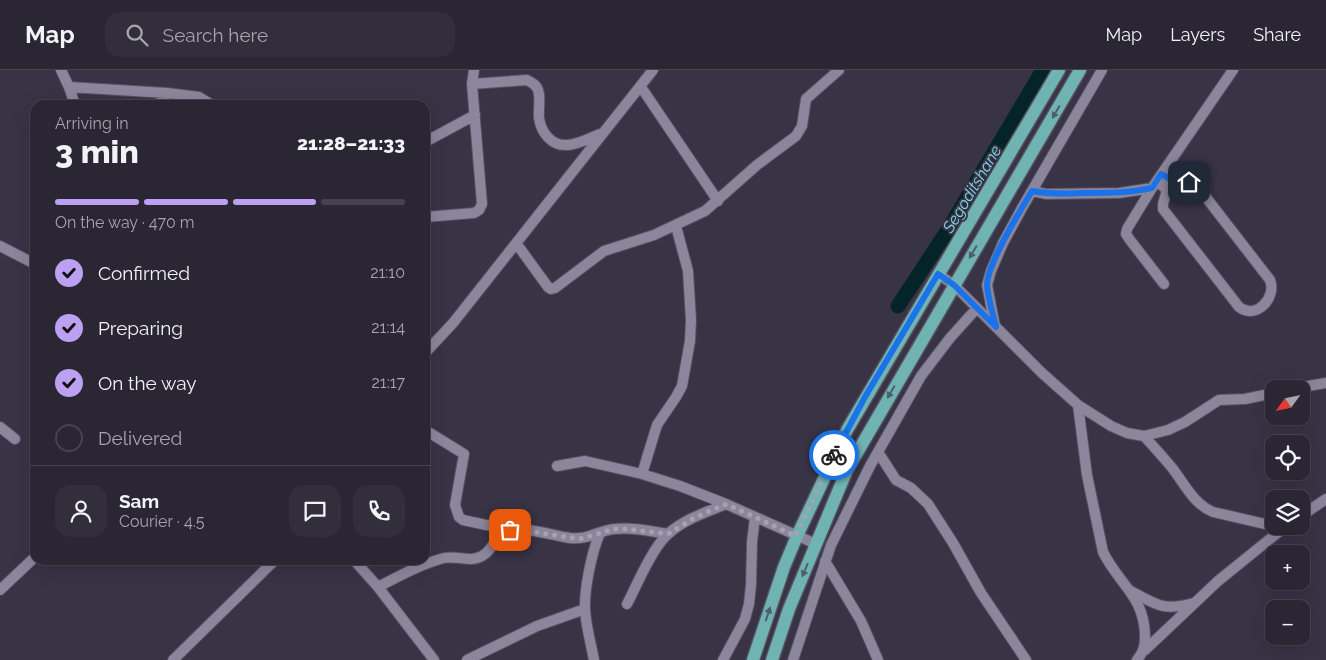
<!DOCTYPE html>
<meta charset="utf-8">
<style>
body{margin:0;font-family:Raleway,sans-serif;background:#322e3c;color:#f1f3f6;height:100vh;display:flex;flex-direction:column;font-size:19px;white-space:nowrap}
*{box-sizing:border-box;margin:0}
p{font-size:16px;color:#a5a5ac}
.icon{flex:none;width:28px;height:28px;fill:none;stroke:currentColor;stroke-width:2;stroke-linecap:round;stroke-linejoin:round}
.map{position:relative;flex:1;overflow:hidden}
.drawer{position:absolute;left:30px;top:30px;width:400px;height:465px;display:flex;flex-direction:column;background:#2a2634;border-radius:15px;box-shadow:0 5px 20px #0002,0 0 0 1px #46434f}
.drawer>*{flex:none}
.needle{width:32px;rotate:237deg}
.controls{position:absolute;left:1265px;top:310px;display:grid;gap:10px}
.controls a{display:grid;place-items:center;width:45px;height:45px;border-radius:10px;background:#2a2634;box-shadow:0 5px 20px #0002,0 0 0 1px #46434f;font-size:25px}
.pin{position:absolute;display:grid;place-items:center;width:42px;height:42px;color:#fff;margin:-21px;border-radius:10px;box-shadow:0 2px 8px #0006}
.courier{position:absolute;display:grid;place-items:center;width:50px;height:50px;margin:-25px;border:4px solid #1a73e8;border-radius:50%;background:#fff;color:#222;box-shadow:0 1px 6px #0007}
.head em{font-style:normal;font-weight:800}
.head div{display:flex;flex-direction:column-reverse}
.head{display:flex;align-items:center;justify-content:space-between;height:85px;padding:0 25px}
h1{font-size:32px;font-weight:800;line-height:38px}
.bar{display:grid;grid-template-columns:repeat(4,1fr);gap:8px 5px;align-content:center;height:60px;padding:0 25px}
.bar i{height:6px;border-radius:4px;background:#46434f}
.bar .current{background:#bca0f2}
.bar p{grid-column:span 4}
.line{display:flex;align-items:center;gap:12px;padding:0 25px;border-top:1px solid #46434f}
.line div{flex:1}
.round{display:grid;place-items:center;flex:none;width:52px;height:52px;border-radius:15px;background:#322e3c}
ol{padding:0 25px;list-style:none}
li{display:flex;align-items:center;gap:15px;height:55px}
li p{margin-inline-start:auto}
li .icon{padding:5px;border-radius:50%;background:#bca0f2;color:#111;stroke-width:4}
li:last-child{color:#a5a5ac}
li i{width:28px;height:28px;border:2px solid #46434f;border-radius:50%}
header{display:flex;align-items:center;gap:30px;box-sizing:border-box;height:70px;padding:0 25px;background:#2a2634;border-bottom:1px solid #46434f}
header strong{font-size:24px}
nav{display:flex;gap:28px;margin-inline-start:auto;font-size:18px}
.search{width:350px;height:45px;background:#322e3c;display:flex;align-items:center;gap:12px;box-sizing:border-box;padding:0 18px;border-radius:15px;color:#a5a5ac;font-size:19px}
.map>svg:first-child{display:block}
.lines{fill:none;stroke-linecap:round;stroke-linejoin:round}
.river{stroke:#042428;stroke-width:15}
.minor-casing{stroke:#555160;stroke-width:12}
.primary-casing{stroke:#555160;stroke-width:15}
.minor{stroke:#8c869c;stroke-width:10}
.primary{stroke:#70b3b3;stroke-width:12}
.oneway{fill:#4c606c}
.done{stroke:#a6a2b0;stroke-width:5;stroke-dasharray:0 9}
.route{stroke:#1a73e8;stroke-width:6}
.labels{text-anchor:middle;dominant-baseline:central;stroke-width:4;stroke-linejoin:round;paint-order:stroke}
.water-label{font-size:16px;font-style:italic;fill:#7dddea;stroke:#383345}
</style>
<header>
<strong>Map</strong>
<div class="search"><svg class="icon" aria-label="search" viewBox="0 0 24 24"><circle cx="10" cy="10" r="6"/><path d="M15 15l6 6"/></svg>Search here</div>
<nav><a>Map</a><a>Layers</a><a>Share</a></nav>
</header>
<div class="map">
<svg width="1326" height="590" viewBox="0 0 1326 590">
<rect width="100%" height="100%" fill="#383345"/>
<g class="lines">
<path class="river" d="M 898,236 L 948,160 L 1043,0"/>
<g class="minor-casing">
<path id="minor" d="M 61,0 L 69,17 L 75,35
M 472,14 L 527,10 C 532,13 536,14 538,20 C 541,29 538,39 539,48 C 541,62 551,76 567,75 C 577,75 590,68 600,64
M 69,17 L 167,23 L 199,27 L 212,35
M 641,17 L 718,131
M 158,35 L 167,23
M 425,72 L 475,45
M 1157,111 L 1167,120 L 1163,134 L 1163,139 L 1239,237 C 1256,250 1277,228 1270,210 L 1198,117 C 1191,109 1186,114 1177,113 C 1172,112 1166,107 1161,105
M 1032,121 L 1046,124 L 1119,123 L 1152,118
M 425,147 L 474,143 L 479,140 L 482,134 L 472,14 L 474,0
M 516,173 L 548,217 L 551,219 L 555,218 L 604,181 L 654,165 L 705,141 L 757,95 L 796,66 L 802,56 L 806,29 L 839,0
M 0,176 L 35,194
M 938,204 L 954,215 L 1042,303 L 1078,335 L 1111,356 L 1127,363 L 1144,366 L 1168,360 L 1185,352 L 1219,330 L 1245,329 L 1274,323
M 1164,214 L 1130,170 L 1126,164 L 1127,159 L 1152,118 L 1233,0
M 995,256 L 987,215 L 991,201 L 1003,173 L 1022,138 L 1102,0
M 425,283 L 453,253 L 653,0
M 1291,319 L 1326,313
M 1078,335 L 1087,405 L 1103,482 C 1118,513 1144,526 1145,565 C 1145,576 1144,581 1137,590
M 0,357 L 15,369
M 425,360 L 464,384 L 455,435 L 459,447 L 463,450 L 510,460
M 1144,366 C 1154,377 1164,388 1173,399 C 1185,415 1194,434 1213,442 L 1274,456
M 878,382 L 896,410 L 911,418 L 928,434 L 953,473 L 981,523 L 1026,590
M 557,396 L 585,391 L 642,404 L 680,416 L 726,434 L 816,474
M 642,404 L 657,355 L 676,327 L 682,316 L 690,271 L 691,250 L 688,201 L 676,156
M 1301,446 L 1326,429
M 354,490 L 378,517 L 434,590
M 825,491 L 861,551 L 878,590
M 378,517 C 399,506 421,494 444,488 C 457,485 470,493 482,486 C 494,480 495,464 509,460 C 522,456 555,466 570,468 C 588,470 597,461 614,459 C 632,457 650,461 668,464
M 0,520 L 35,487
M 1131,521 C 1158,536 1164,541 1194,533
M 627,534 C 637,515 652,478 668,464 C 684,449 707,442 726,434
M 1145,580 L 1218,511 L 1286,456
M 173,590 L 275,490
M 467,590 L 537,556 L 585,539
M 594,590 C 591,574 586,556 585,540 C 584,519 592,481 600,463
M 723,590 L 745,549 L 749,534 L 751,515 L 752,472 L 755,447
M 793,590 L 831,475 L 870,396 L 921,306 L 950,268 L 977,238"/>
</g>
<g class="primary-casing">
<path id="primary" d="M 753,590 L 784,497 L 797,466 L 847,360 L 1059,0
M 772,590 L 789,539 L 847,400 L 1080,0"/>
</g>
<use href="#minor" class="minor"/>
<use href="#primary" class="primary"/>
</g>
<defs><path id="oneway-solid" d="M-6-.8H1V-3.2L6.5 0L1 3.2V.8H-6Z" transform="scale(1.25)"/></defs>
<g class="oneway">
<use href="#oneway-solid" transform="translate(1056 42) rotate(120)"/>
<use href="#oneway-solid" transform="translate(973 182) rotate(121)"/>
<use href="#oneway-solid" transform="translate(891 322) rotate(120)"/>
<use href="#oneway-solid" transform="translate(805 500) rotate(113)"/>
<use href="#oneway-solid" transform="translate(768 544) rotate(-71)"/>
</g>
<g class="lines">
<path class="done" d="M 510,460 L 522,460 L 580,469 L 613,459 L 627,459 L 668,464 L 694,448 L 726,434 L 796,466 L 834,385"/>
<path class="route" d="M 834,385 L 865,327 L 938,204 L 954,215 L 996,257 C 993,244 988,229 987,215 C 987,194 1020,141 1032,121 C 1049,124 1065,124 1082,123 C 1107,123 1129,123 1152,118 L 1161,104 L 1178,113 L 1189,112"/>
</g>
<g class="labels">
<g class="water-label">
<text transform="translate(972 119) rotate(-59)">Segoditshane</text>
</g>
</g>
</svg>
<div class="controls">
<a><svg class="needle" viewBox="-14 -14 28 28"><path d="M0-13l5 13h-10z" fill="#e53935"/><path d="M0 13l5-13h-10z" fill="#a5a5ac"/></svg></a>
<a><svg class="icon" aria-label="locate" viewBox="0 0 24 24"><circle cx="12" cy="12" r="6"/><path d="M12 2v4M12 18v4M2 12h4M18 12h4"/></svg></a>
<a><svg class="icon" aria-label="layers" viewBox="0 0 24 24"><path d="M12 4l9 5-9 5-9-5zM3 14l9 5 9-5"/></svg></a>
<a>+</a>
<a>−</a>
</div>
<div class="pin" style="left:510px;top:460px;background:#ea580c"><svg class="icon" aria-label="bag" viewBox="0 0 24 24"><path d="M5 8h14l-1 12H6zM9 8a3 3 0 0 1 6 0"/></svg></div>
<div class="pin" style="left:1189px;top:112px;background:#1f2937"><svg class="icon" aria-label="home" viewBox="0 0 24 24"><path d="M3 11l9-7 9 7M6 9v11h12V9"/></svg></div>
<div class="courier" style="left:834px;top:385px"><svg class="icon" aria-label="bike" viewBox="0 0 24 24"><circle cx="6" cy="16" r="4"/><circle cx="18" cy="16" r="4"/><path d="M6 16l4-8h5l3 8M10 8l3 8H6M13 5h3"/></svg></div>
<section class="drawer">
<div class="head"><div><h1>3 min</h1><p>Arriving in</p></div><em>21:28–21:33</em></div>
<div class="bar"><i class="current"></i><i class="current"></i><i class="current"></i><i></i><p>On the way · 470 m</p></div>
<ol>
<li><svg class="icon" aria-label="check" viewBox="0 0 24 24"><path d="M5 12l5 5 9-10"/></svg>Confirmed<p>21:10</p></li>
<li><svg class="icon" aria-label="check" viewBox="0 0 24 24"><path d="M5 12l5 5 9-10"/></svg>Preparing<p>21:14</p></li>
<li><svg class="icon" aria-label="check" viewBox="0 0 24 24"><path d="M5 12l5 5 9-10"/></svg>On the way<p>21:17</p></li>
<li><i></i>Delivered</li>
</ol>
<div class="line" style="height:90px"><a class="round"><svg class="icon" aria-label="person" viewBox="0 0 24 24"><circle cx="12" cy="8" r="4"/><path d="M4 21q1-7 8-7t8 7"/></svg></a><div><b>Sam</b><p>Courier · 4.5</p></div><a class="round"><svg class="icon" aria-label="chat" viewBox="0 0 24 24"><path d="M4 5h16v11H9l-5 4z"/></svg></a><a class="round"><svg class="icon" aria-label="phone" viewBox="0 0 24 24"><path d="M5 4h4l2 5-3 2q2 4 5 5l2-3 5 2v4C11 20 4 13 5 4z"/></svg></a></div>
</section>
</div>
